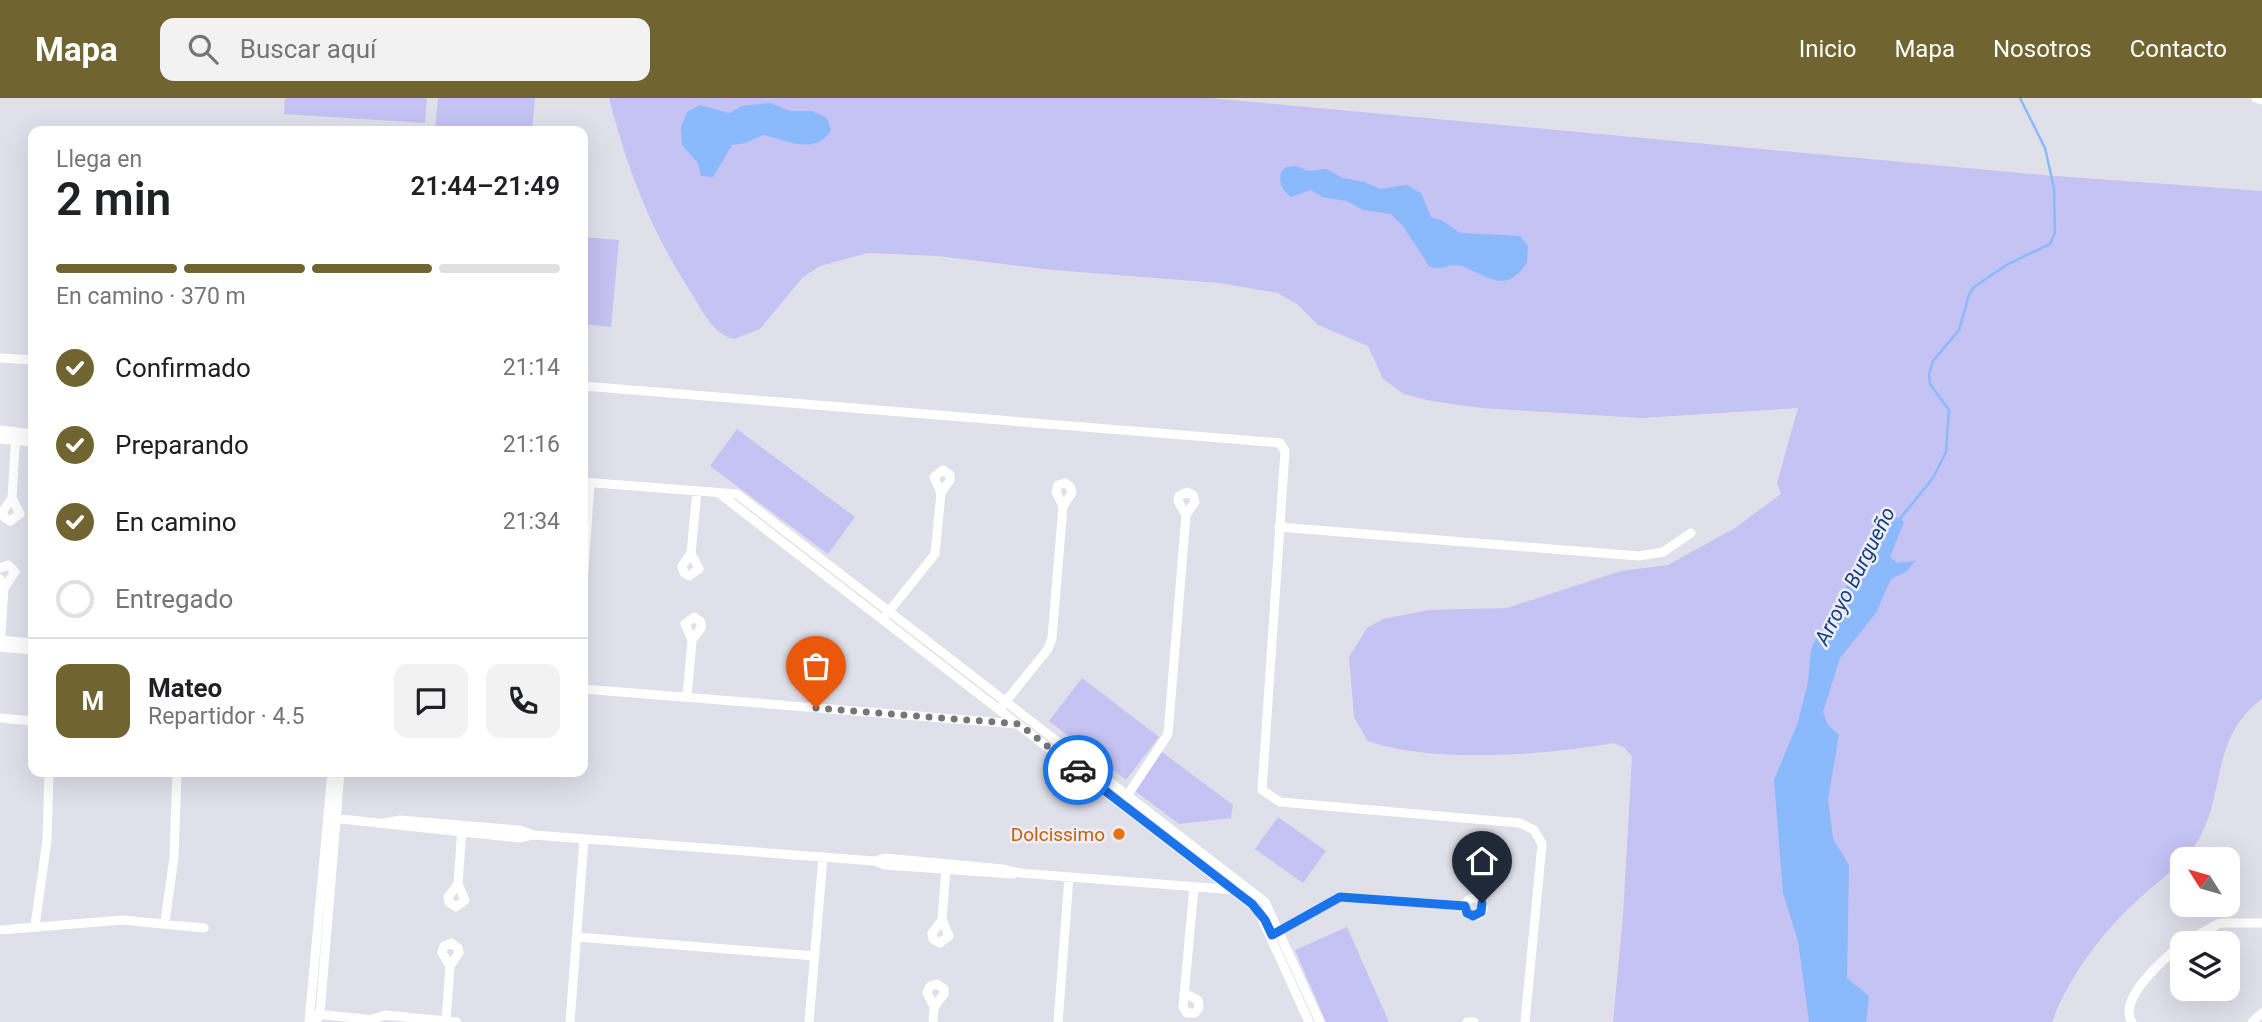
<!DOCTYPE html>
<html lang="es">
<meta charset="utf-8">
<style>
body{margin:0;font-family:Roboto,sans-serif;background:#f2f2f2;color:#202124;height:100vh;display:flex;flex-direction:column;font-size:26px;white-space:nowrap}
*{box-sizing:border-box;margin:0}
p{font-size:23px;color:#757577}
.icon{flex:none;width:38px;height:38px;fill:none;stroke:currentColor;stroke-width:2;stroke-linecap:round;stroke-linejoin:round}
.map{position:relative;flex:1;overflow:hidden}
.drawer{position:absolute;left:28px;top:28px;width:560px;height:651px;display:flex;flex-direction:column;background:#fff;border-radius:14px;box-shadow:0 7px 28px #0002}
.drawer>*{flex:none}
.needle{width:46px;rotate:307deg}
.tools{position:absolute;left:2170px;top:749px;display:grid;gap:14px}
.tools a{display:grid;place-items:center;width:70px;height:70px;border-radius:14px;background:#fff;box-shadow:0 7px 28px #0002;font-size:35px}
.pin{position:absolute;display:grid;place-items:center;width:60px;height:60px;color:#fff;margin:-72px -30px;border-radius:50% 50% 50% 0;rotate:-45deg;box-shadow:0 0 7px #0007}
.pin .icon{rotate:45deg}
.courier{position:absolute;display:grid;place-items:center;width:70px;height:70px;margin:-35px;border:5px solid #1a73e8;border-radius:50%;background:#fff;color:#222;box-shadow:0 2px 9px #0007}
.overview em{font-style:normal;font-weight:600}
.overview div{display:flex;flex-direction:column-reverse}
.overview{display:flex;align-items:center;justify-content:space-between;height:119px;padding:0 28px}
h1{font-size:46px;font-weight:600;line-height:52px}
.bar{display:grid;grid-template-columns:repeat(4,1fr);gap:10px 7px;align-content:center;height:84px;padding:0 28px}
.bar i{height:9px;border-radius:5px;background:#e0e0e0}
.bar .current{background:#706431}
.bar p{grid-column:span 4}
.line{display:flex;align-items:center;gap:18px;padding:0 28px;border-top:2px solid #e0e0e0}
.line div{flex:1}
.round{display:grid;place-items:center;flex:none;width:74px;height:74px;border-radius:14px;background:#f2f2f2}
ol{padding:0 28px;list-style:none}
li{display:flex;align-items:center;gap:21px;height:77px}
li p{margin-inline-start:auto}
li .icon{padding:7px;border-radius:50%;background:#706431;color:#fff;stroke-width:4}
li:last-child{color:#757577}
li i{width:38px;height:38px;border:4px solid #e0e0e0;border-radius:50%}
header{display:flex;align-items:center;gap:42px;box-sizing:border-box;height:98px;padding:0 35px;background:#706431;color:#fff}
header strong{font-size:33px}
nav{display:flex;gap:38px;margin-inline-start:auto;font-size:24px}
.search{width:490px;height:63px;background:#f2f2f2;display:flex;align-items:center;gap:18px;box-sizing:border-box;padding:0 24px;border-radius:14px;color:#757577;font-size:26px}
.map>svg:first-child{display:block}
.green{fill:#c5c2f4}
.water{fill:#8abafc}
.lines{fill:none;stroke-linecap:round;stroke-linejoin:round}
.stream{stroke:#8abafc;stroke-width:2.5}
.minor{stroke:#fff;stroke-width:9}
.done{stroke:#76757c;stroke-width:7;stroke-dasharray:0 12.6}
.route{stroke:#1a73e8;stroke-width:9}
.food-dot{fill:#e8710a;stroke:#eeedf8;stroke-width:2.5}
.labels{text-anchor:middle;dominant-baseline:central;stroke-width:5;stroke-linejoin:round;paint-order:stroke}
.food-label{font-size:19px;fill:#c56008;stroke:#eeedf8;text-anchor:end}
.water-label{font-size:21px;font-style:italic;fill:#15427d;stroke:#eeedf8}
</style>
<header>
<strong>Mapa</strong>
<div class="search"><svg class="icon" aria-label="search" viewBox="0 0 24 24"><circle cx="10" cy="10" r="6"/><path d="M15 15l6 6"/></svg>Buscar aquí</div>
<nav><a>Inicio</a><a>Mapa</a><a>Nosotros</a><a>Contacto</a></nav>
</header>
<div class="map">
<svg width="2262" height="924" viewBox="0 0 2262 924">
<rect width="100%" height="100%" fill="#e0e0eb"/>
<path class="green" d="M 285,0 L 427,0 L 425,25 L 284,16 Z
M 438,0 L 535,0 L 532,33 L 435,33 Z
M 609,0 L 1211,0 L 2042,77 L 2262,93 L 2262,601 C 2211,639 2226,690 2200,739 C 2187,764 2162,780 2141,799 C 2103,833 2070,876 2052,924 L 1613,924 L 1623,818 L 1632,659 L 1624,649 L 1613,645 C 1545,657 1433,666 1368,643 L 1354,619 L 1349,559 L 1367,530 L 1383,521 L 1429,512 L 1507,510 L 1621,473 L 1668,467 L 1735,430 L 1781,396 L 1777,385 L 1798,310 L 1642,320 L 1481,310 L 1431,303 L 1404,296 L 1383,281 L 1368,248 L 1318,227 L 1297,206 L 1278,195 L 1219,185 L 1053,172 L 937,158 L 868,155 L 820,168 L 803,179 L 760,231 L 734,241 C 712,235 704,215 692,196 C 651,133 628,73 609,0 Z
M 583,139 L 619,142 L 611,229 L 583,226 Z
M 737,331 L 855,419 L 828,456 L 710,368 Z
M 1082,580 L 1159,639 L 1126,682 L 1049,623 Z
M 1162,654 L 1233,707 L 1231,720 L 1179,726 L 1135,693 Z
M 1278,719 L 1326,753 L 1303,785 L 1255,751 Z
M 1347,829 L 1389,924 L 1326,924 L 1295,852 Z"/>
<path class="water" d="M 770,5 L 790,13 L 812,13 L 827,20 L 831,32 C 815,59 785,41 763,37 L 746,45 L 732,47 L 713,79 L 701,78 L 698,65 L 682,47 L 681,29 L 687,14 L 700,7 L 729,15 L 742,8 Z
M 1296,68 L 1308,73 L 1326,71 L 1343,80 L 1364,84 L 1380,91 L 1407,87 L 1421,95 L 1431,119 L 1443,123 L 1460,135 L 1520,138 L 1528,148 L 1527,165 C 1505,197 1488,178 1462,168 C 1451,164 1441,174 1429,168 L 1403,128 L 1391,116 L 1363,112 L 1347,103 L 1322,99 L 1311,92 L 1291,99 C 1281,92 1279,85 1281,74 L 1286,69 Z
M 1891,415 L 1904,424 L 1890,459 L 1897,465 L 1915,463 L 1907,473 L 1891,481 L 1876,515 L 1840,560 L 1823,614 L 1828,627 L 1839,637 L 1828,701 L 1833,741 L 1849,767 L 1847,880 L 1869,898 L 1866,924 L 1809,924 L 1798,843 L 1783,795 L 1774,682 L 1798,624 L 1808,584 L 1811,551 L 1833,507 L 1851,482 L 1878,424 Z"/>
<g class="lines">
<path class="stream" d="M 1898,423 L 1933,380 L 1946,354 L 1949,312 L 1930,286 L 1929,276 L 1933,263 L 1959,232 L 1969,197 L 1974,189 L 2008,166 L 2050,146 L 2055,135 L 2054,90 L 2045,50 L 2020,0"/>
<path class="minor" d="M 2256,0 L 2262,2
M 0,260 L 33,262
M 583,288 L 1280,345 L 1285,353 L 1262,692 L 1280,704 L 1520,725 L 1534,732 L 1542,746 L 1525,924
M 0,332 L 33,336
M 0,341 L 33,344
M 583,384 L 737,396 L 1265,804 L 1320,924
M 720,396 L 1258,812 L 1309,924
M 12,400 L 20,416 L 10,423 L 4,419 L 3,413 L 12,400 L 16,334
M 1279,429 L 1639,458 L 1663,454 L 1691,435
M 691,455 L 699,471 L 689,478 L 684,475 L 682,468 L 691,455 L 697,393
M 0,470 L 8,467 L 15,474 L 4,490
M 0,481 L 4,490 L 0,548
M 583,486 L 590,385
M 886,517 L 935,456 L 941,395 L 934,379 L 943,372 L 950,377 L 950,382 L 941,395
M 0,542 L 33,545
M 0,549 L 33,552
M 583,591 L 1017,626
M 687,599 L 692,542 L 685,526 L 694,519 L 701,524 L 701,530 L 692,542
M 1002,608 L 1048,551 L 1052,540 L 1063,408 L 1072,395 L 1070,388 L 1065,385 L 1058,387 L 1056,394 L 1063,408
M 0,620 L 33,623
M 1125,701 L 1168,636 L 1186,417 L 1195,404 L 1193,397 L 1187,394 L 1179,398 L 1178,403 L 1186,417
M 331,720 L 519,740 L 533,737
M 384,725 L 400,722 L 519,732 L 534,737 L 874,763 L 885,760 L 1003,771 L 1019,775 L 1249,793
M 875,763 L 885,767 L 1013,776
M 458,786 L 465,802 L 456,809 L 449,804 L 448,799 L 458,786 L 462,729
M1465 809a9 9 0 1 1 18 0a9 9 0 1 1-18 0Z
M 942,822 L 949,838 L 940,845 L 933,841 L 932,835 L 942,822 L 946,769
M 165,824 L 174,759 L 177,674
M 35,828 L 47,742 L 49,674
M 0,832 L 122,822 L 204,830
M 1277,834 L 1340,799 L 1465,808
M 577,839 L 815,858
M 2183,845 L 2220,825 L 2262,825
M 1184,895 L 1198,902 L 1199,910 L 1195,915 L 1187,915 L 1183,909 L 1194,789
M 316,916 L 375,922
M 373,921 L 385,917 L 457,924
M 309,924 L 332,674
M 316,924 L 320,916 L 340,674
M 446,924 L 450,868 L 459,855 L 458,850 L 451,845 L 444,848 L 442,855 L 450,868
M 570,924 L 584,741
M 809,924 L 823,759
M 933,924 L 934,909 L 927,895 L 930,888 L 937,886 L 944,891 L 944,896 L 934,909
M 1058,924 L 1069,779
M 1467,924 L 1474,924
M 2132,924 C 2117,901 2165,860 2182,846
M 2252,924 L 2262,915"/>
</g>
<g class="lines">
<path class="done" d="M 816,610 L 1019,626 L 1078,672"/>
<path class="route" d="M 1078,672 L 1252,806 L 1265,822 L 1272,837 L 1340,799 L 1465,808 L 1467,815 L 1473,818 L 1481,814 L 1482,805"/>
</g>
<circle class="food-dot" cx="1119" cy="736" r="7"/>
<g class="labels">
<g class="food-label">
<text x="1105" y="736">Dolcissimo</text>
</g>
<g class="water-label">
<text transform="translate(1855 478) rotate(-63)">Arroyo Burgueño</text>
</g>
</g>
</svg>
<div class="tools">
<a><svg class="needle" viewBox="-14 -14 28 28"><path d="M0-13l5 13h-10z" fill="#e53935"/><path d="M0 13l5-13h-10z" fill="#757577"/></svg></a>
<a><svg class="icon" aria-label="layers" viewBox="0 0 24 24"><path d="M12 4l9 5-9 5-9-5zM3 14l9 5 9-5"/></svg></a>
</div>
<div class="pin" style="left:816px;top:610px;background:#ea580c"><svg class="icon" aria-label="bag" viewBox="0 0 24 24"><path d="M5 8h14l-1 12H6zM9 8a3 3 0 0 1 6 0"/></svg></div>
<div class="pin" style="left:1482px;top:805px;background:#1f2937"><svg class="icon" aria-label="home" viewBox="0 0 24 24"><path d="M3 11l9-7 9 7M6 9v11h12V9"/></svg></div>
<div class="courier" style="left:1078px;top:672px"><svg class="icon" aria-label="car" viewBox="0 0 24 24"><path d="M5 17H2v-5l4-1 3-4h7l3 4 3 1v5h-3M9 17h6M6 11h13"/><circle cx="7" cy="17" r="2"/><circle cx="17" cy="17" r="2"/></svg></div>
<section class="drawer">
<div class="overview"><div><h1>2 min</h1><p>Llega en</p></div><em>21:44–21:49</em></div>
<div class="bar"><i class="current"></i><i class="current"></i><i class="current"></i><i></i><p>En camino · 370 m</p></div>
<ol>
<li><svg class="icon" aria-label="check" viewBox="0 0 24 24"><path d="M5 12l5 5 9-10"/></svg>Confirmado<p>21:14</p></li>
<li><svg class="icon" aria-label="check" viewBox="0 0 24 24"><path d="M5 12l5 5 9-10"/></svg>Preparando<p>21:16</p></li>
<li><svg class="icon" aria-label="check" viewBox="0 0 24 24"><path d="M5 12l5 5 9-10"/></svg>En camino<p>21:34</p></li>
<li><i></i>Entregado</li>
</ol>
<div class="line" style="height:126px"><b class="round" style="background:#706431;color:#fff">M</b><div><b>Mateo</b><p>Repartidor · 4.5</p></div><a class="round"><svg class="icon" aria-label="chat" viewBox="0 0 24 24"><path d="M4 5h16v11H9l-5 4z"/></svg></a><a class="round"><svg class="icon" aria-label="phone" viewBox="0 0 24 24"><path d="M5 4h4l2 5-3 2q2 4 5 5l2-3 5 2v4C11 20 4 13 5 4z"/></svg></a></div>
</section>
</div>
